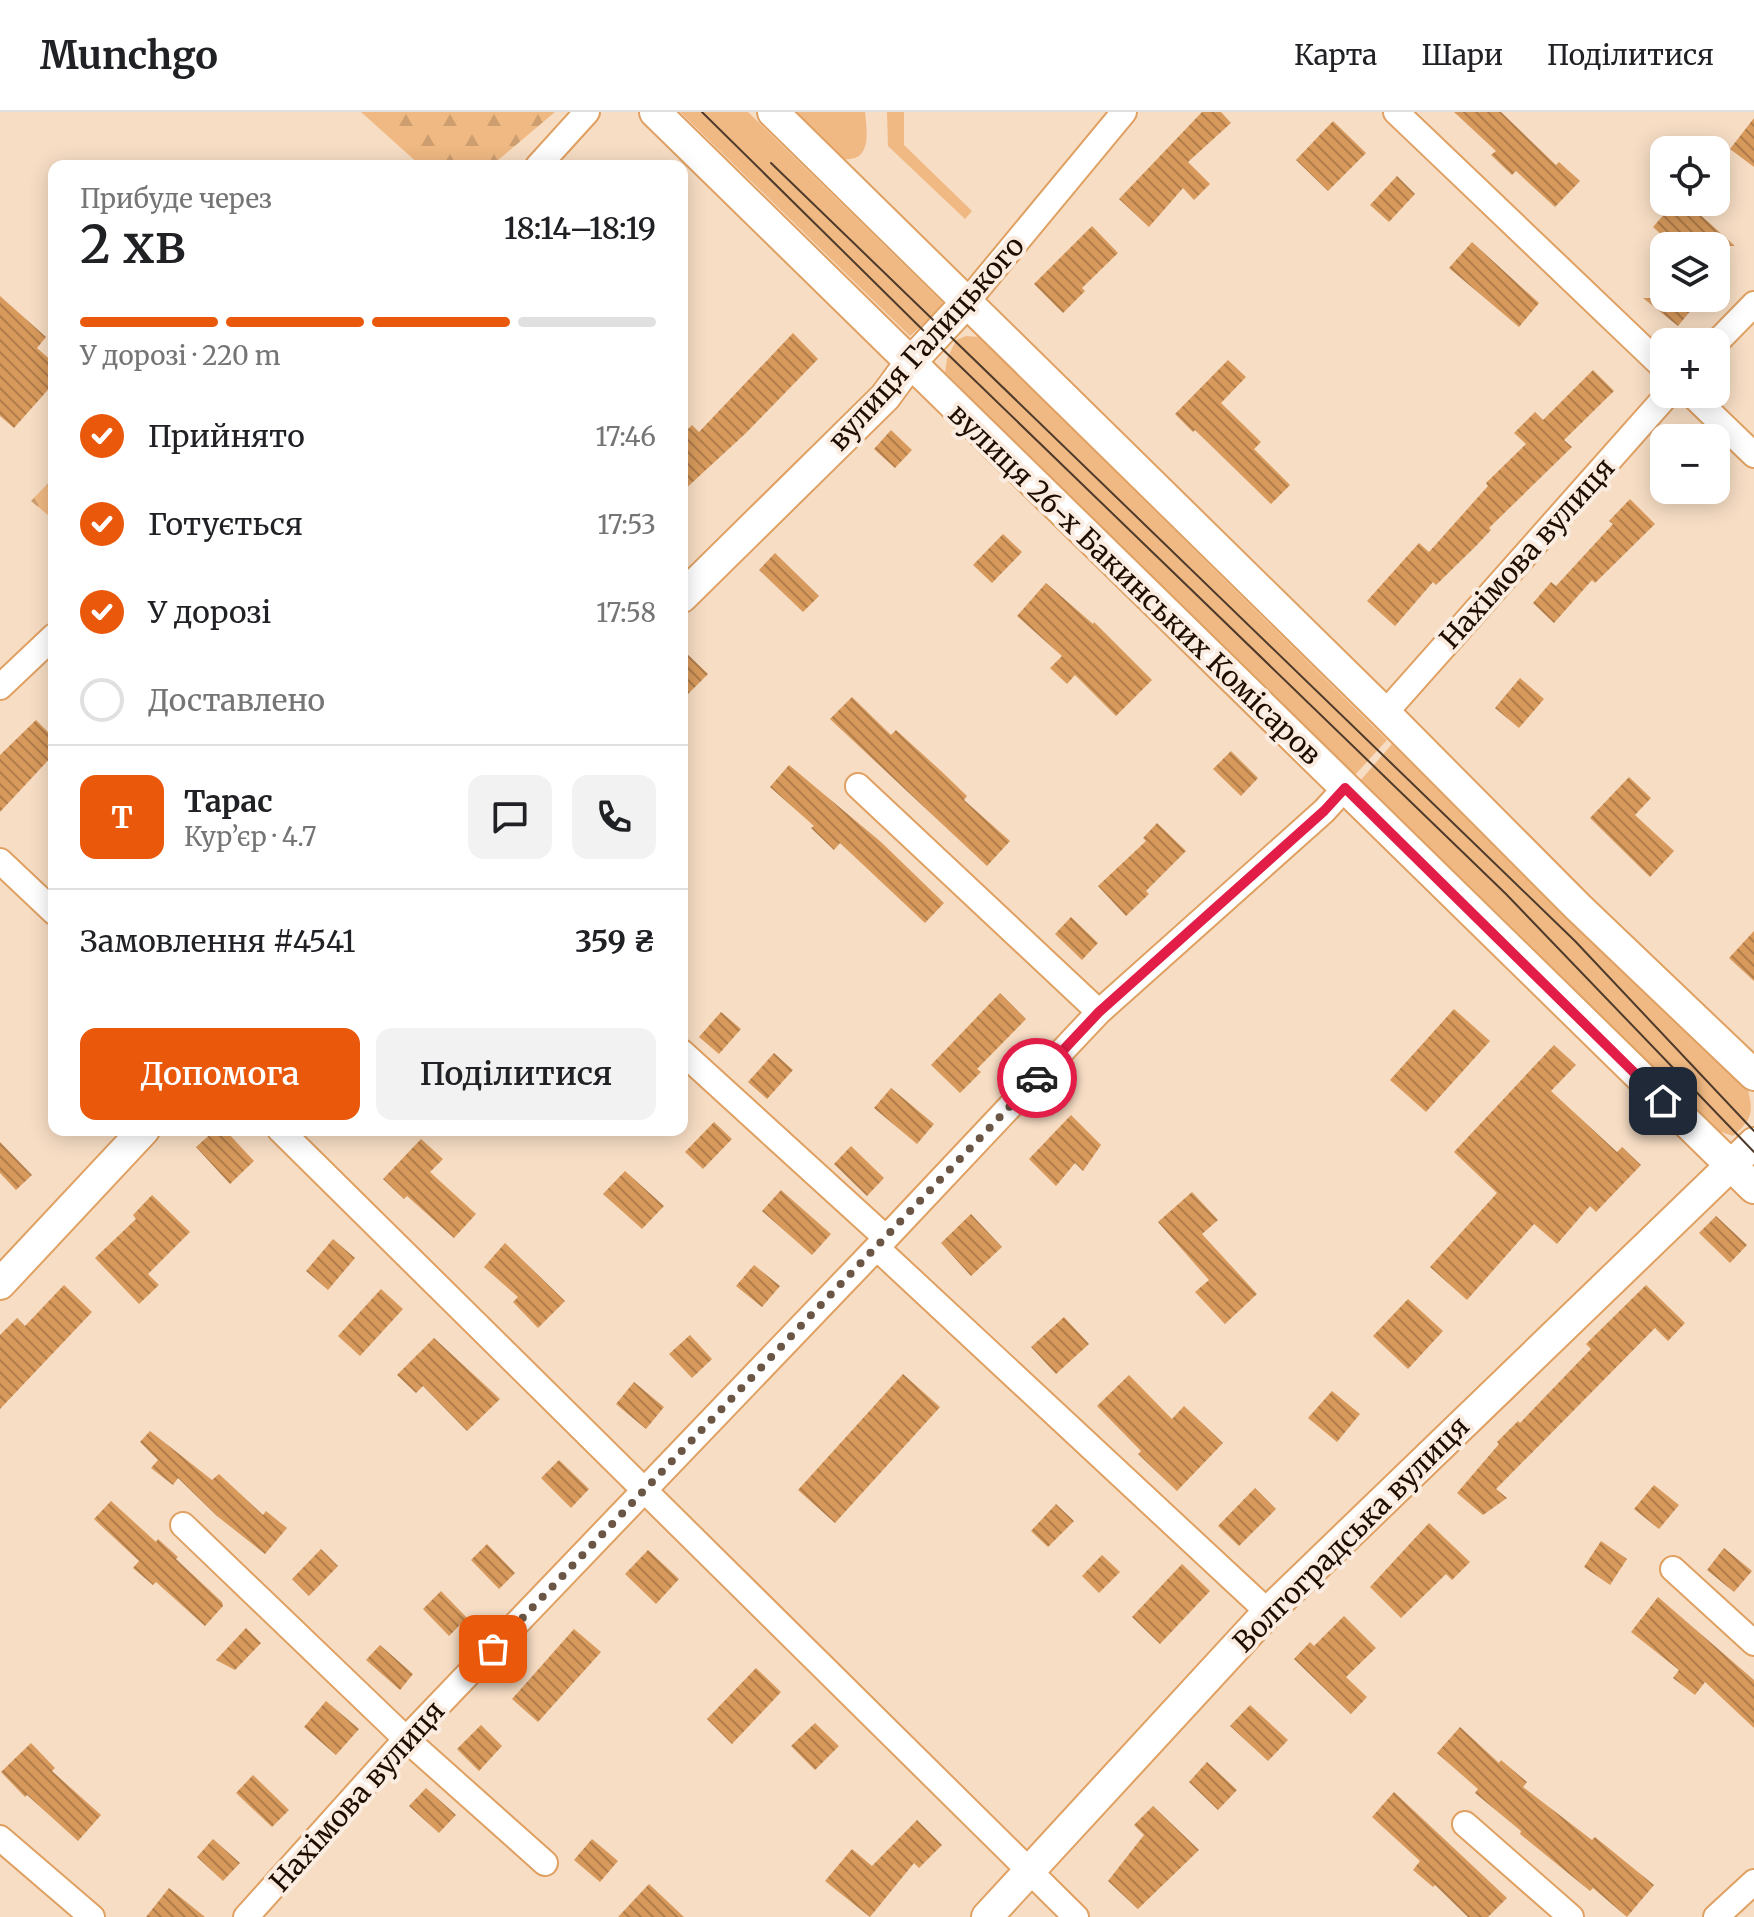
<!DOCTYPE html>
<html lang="uk">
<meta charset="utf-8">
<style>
body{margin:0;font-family:Merriweather,serif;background:#f2f2f2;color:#202124;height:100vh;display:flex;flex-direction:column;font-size:30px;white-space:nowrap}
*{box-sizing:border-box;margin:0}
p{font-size:26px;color:#757577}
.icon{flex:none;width:44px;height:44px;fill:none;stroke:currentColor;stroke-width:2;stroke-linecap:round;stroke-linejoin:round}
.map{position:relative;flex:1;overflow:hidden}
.details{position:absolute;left:48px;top:48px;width:640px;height:976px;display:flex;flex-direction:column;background:#fff;border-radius:16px;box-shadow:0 4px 20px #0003}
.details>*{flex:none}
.tools{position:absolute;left:1650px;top:24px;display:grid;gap:16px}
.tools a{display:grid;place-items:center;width:80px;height:80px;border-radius:16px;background:#fff;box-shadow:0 4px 20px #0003;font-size:40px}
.pin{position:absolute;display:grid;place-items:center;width:68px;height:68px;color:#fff;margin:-34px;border-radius:16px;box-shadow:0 4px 12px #0006}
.courier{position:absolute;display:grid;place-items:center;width:80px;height:80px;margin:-40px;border:6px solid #e11d48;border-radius:50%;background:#fff;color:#222;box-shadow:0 2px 10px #0007}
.summary em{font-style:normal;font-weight:600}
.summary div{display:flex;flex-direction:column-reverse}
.summary{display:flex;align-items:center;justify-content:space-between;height:136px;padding:0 32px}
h1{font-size:52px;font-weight:600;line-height:60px}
.bar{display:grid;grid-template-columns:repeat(4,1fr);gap:12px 8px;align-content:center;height:96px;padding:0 32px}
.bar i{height:10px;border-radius:6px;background:#e0e0e0}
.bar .selected{background:#ea580c}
.bar p{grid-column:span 4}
.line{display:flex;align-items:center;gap:20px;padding:0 32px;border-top:2px solid #e0e0e0}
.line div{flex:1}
.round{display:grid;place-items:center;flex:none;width:84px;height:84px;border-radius:16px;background:#f2f2f2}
ol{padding:0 32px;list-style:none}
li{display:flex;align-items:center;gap:24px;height:88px}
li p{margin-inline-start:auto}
li .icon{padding:8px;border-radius:50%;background:#ea580c;color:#fff;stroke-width:4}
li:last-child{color:#757577}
li i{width:44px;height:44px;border:4px solid #e0e0e0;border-radius:50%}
.button{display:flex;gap:16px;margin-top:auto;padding:16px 32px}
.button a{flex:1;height:92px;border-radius:16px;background:#ea580c;color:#fff;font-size:32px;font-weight:600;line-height:92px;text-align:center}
.button a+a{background:#f2f2f2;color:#202124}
header{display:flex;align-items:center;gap:48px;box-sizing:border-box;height:112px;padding:0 40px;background:#fff;border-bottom:2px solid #e0e0e0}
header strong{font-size:38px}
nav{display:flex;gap:44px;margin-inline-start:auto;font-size:28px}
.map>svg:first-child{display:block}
.green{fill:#f0b983}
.forest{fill:url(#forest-firs)}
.building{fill:url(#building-back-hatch)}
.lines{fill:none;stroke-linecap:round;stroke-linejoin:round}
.minor-casing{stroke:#dfa062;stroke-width:28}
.tertiary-casing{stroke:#dfa062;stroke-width:34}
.minor{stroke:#fff;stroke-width:24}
.tertiary{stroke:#fff;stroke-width:30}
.tram{stroke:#4e3b2b;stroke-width:2}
.done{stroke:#6b5645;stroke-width:8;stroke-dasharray:0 14.4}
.route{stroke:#e11d48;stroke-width:10}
.labels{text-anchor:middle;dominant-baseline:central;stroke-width:8;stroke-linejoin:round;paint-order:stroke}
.street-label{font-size:28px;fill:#1f0e00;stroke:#faece0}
</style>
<header>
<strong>Munchgo</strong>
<nav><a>Карта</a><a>Шари</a><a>Поділитися</a></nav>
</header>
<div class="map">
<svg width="1754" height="1805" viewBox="0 0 1754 1805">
<defs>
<pattern id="forest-firs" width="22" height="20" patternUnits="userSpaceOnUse" patternTransform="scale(2)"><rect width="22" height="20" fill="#f0b983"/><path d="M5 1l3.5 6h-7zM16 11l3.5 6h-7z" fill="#cd9e6f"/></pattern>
<pattern id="building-back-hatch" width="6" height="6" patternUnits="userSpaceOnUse" patternTransform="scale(2)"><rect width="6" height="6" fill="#d89a5c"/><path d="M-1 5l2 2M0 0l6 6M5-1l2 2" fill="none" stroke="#af7c4a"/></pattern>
</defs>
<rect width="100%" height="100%" fill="#f7ddc4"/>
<path class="green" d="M 680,0 L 748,0 L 945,193 L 910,224 Z
M 793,0 L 865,0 C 867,19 872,50 844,47 Z
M 887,0 L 904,0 L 904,33 L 972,99 L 965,107 L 888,34 Z
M 966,224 L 979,225 L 1387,628 L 1354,664 L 945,260 L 947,247 L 956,228 Z
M 1392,632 L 1551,790 L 1748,978 C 1754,1002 1751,1009 1733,1024 L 1710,1016 L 1360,669 Z"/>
<path class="forest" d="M 361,0 L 555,0 L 491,54 L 421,54 Z
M 54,365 L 54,408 L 31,389 Z"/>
<path class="building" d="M 1202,0 L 1221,0 L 1231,11 L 1188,50 L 1210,72 L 1194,88 L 1183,76 L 1149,115 L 1119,87 Z
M 1454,0 L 1501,0 L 1556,53 L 1559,50 L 1580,69 L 1555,95 L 1516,59 L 1512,63 L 1491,43 L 1496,39 Z
M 1754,6 L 1754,55 L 1730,37 Z
M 1333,9 L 1366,41 L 1328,79 L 1296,48 Z
M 1397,64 L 1415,82 L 1389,110 L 1370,93 Z
M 1675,90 L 1686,90 L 1735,134 L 1674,134 L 1653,115 Z
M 1092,114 L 1118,141 L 1082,176 L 1085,179 L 1063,201 L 1034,172 Z
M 1472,130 L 1539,191 L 1519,215 L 1449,156 Z
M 0,184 L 46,225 L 37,236 L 54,251 L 54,271 L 14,316 L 0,304 Z
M 1643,186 L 1701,186 L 1678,214 Z
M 793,221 L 818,247 L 746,321 L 682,380 L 682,323 L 692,313 L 699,320 Z
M 1228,248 L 1246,265 L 1221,291 L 1261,330 L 1254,337 L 1290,373 L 1271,392 L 1195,318 L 1193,320 L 1175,302 Z
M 1593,258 L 1614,279 L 1564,328 L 1572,335 L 1489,416 L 1491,418 L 1476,434 L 1436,473 L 1433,470 L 1395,514 L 1367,489 L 1419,431 L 1429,440 L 1488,374 L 1486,371 L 1526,332 L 1514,321 L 1535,300 L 1543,308 Z
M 891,318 L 912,338 L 895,356 L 874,337 Z
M 1630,387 L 1655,412 L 1595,471 L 1592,468 L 1554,511 L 1533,491 L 1551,470 L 1556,474 L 1613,412 L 1609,409 Z
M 1003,422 L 1022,440 L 992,471 L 973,453 Z
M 775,441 L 819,484 L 803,500 L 759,458 Z
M 1046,471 L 1093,512 L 1094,510 L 1152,568 L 1116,604 L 1075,563 L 1067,572 L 1050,556 L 1062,544 L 1017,504 Z
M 682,537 L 708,562 L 682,588 Z
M 1520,566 L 1544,587 L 1519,616 L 1495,596 Z
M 852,585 L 891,623 L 896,618 L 941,659 L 967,684 L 964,688 L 1010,729 L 987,754 L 830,607 Z
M 36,608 L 54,626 L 54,642 L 0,700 L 0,643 Z
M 1231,639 L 1258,666 L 1241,684 L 1213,657 Z
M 789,653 L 881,730 L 944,791 L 925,811 L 840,731 L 834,738 L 811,716 L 814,714 L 770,675 Z
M 1629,665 L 1651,686 L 1635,703 L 1674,739 L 1650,765 L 1590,706 Z
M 1157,711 L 1186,739 L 1146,779 L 1149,782 L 1126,804 L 1098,774 L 1146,729 L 1143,726 Z
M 1071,805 L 1098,831 L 1082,848 L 1055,822 Z
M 1754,819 L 1754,869 L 1729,846 Z
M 1000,881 L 1026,907 L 977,957 L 981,960 L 960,981 L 931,953 Z
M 1454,897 L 1490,929 L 1426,1000 L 1390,968 Z
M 721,900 L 741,917 L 719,942 L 699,925 Z
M 1554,933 L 1576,953 L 1551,979 L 1617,1040 L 1622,1035 L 1641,1053 L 1596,1100 L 1590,1094 L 1557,1132 L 1534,1112 L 1467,1188 L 1430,1155 L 1497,1081 L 1454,1040 Z
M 774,941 L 793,958 L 767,987 L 748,970 Z
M 891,976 L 934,1012 L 917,1032 L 874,996 Z
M 1071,1003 L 1101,1033 L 1083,1059 L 1075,1051 L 1056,1074 L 1029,1047 Z
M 714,1010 L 732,1027 L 703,1057 L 685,1040 Z
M 215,1018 L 225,1018 L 254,1049 L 230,1072 L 196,1035 Z
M 421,1027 L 443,1047 L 430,1060 L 476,1102 L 454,1126 L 407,1084 L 404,1087 L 383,1067 Z
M 0,1030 L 32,1063 L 16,1078 L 0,1061 Z
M 851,1034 L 884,1066 L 867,1084 L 834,1052 Z
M 625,1059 L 664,1094 L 642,1117 L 603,1082 Z
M 781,1078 L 831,1122 L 812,1143 L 762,1099 Z
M 1192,1080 L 1218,1108 L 1202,1122 L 1257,1182 L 1225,1212 L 1195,1180 L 1209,1168 L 1158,1110 Z
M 152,1083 L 190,1120 L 148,1162 L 159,1173 L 139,1192 L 95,1146 L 136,1107 L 133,1103 Z
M 971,1102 L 1002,1135 L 971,1164 L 941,1131 Z
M 1716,1104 L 1747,1133 L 1730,1151 L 1699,1121 Z
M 333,1127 L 355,1146 L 328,1178 L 306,1159 Z
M 505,1131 L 565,1189 L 538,1216 L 513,1190 L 518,1185 L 484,1155 Z
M 754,1153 L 780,1174 L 762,1195 L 736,1174 Z
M 64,1173 L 92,1200 L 0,1297 L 0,1223 L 17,1206 L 25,1214 Z
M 1646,1173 L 1685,1211 L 1668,1229 L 1655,1216 L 1496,1377 L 1507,1386 L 1483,1403 L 1457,1381 L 1499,1332 L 1497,1330 L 1518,1309 L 1520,1311 L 1591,1237 L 1586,1232 Z
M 381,1177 L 403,1197 L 360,1244 L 338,1224 Z
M 1408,1187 L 1443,1219 L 1408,1257 L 1373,1224 Z
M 1064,1205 L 1089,1232 L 1056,1262 L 1031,1235 Z
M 690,1223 L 712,1247 L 692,1266 L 669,1242 Z
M 434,1226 L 500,1287 L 467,1319 L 423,1274 L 416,1281 L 397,1263 Z
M 903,1262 L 940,1295 L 835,1411 L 798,1378 Z
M 1129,1263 L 1172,1307 L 1184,1294 L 1223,1331 L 1177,1379 L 1138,1342 L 1141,1339 L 1097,1294 Z
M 634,1270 L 664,1295 L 646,1317 L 616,1292 Z
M 1332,1279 L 1360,1302 L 1337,1330 L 1308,1306 Z
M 150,1319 L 212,1368 L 219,1362 L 263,1403 L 266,1399 L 287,1416 L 265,1442 L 217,1404 L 178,1366 L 173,1373 L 151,1356 L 158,1348 L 140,1330 Z
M 559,1348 L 589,1377 L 571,1396 L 541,1366 Z
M 1654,1373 L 1679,1393 L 1659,1417 L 1634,1397 Z
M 1255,1376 L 1276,1397 L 1239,1434 L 1218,1414 Z
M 111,1389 L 156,1430 L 158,1427 L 178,1445 L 176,1447 L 222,1490 L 223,1494 L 205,1514 L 156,1470 L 153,1473 L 133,1456 L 139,1449 L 94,1407 Z
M 1056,1392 L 1074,1409 L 1048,1435 L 1031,1419 Z
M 1429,1411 L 1470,1450 L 1452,1468 L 1446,1462 L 1401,1506 L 1370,1475 Z
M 1601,1429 L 1627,1447 L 1610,1473 L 1584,1455 Z
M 487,1432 L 515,1461 L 499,1477 L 471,1448 Z
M 1724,1436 L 1752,1459 L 1734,1480 L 1707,1458 Z
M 321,1437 L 338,1454 L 309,1484 L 292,1467 Z
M 648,1438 L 679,1467 L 656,1492 L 625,1462 Z
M 1102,1443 L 1120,1460 L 1099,1481 L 1082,1464 Z
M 1182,1452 L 1210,1479 L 1160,1532 L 1132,1505 Z
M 441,1479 L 467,1506 L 449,1524 L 423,1497 Z
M 1658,1485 L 1754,1568 L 1754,1616 L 1705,1570 L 1695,1583 L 1673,1566 L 1679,1558 L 1631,1520 Z
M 1344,1504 L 1376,1536 L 1346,1565 L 1367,1585 L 1351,1602 L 1294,1547 L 1310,1530 L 1314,1534 Z
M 246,1516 L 261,1531 L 235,1558 L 216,1548 Z
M 574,1517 L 601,1540 L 538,1610 L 512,1587 Z
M 380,1533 L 413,1562 L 400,1578 L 366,1548 Z
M 756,1556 L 781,1580 L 732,1632 L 707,1607 Z
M 326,1589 L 359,1617 L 336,1643 L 304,1615 Z
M 1250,1593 L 1288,1628 L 1268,1649 L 1230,1614 Z
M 815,1611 L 839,1634 L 815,1658 L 791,1634 Z
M 481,1613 L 502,1634 L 479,1659 L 457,1637 Z
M 1460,1615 L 1499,1651 L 1501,1648 L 1527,1670 L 1523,1675 L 1592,1728 L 1595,1725 L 1654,1773 L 1627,1805 L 1593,1776 L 1590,1779 L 1520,1722 L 1521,1719 L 1475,1681 L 1478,1677 L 1437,1641 Z
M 31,1631 L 55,1656 L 52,1659 L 101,1703 L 78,1729 L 27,1683 L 25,1685 L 1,1660 Z
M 1207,1650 L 1237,1678 L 1218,1698 L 1189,1670 Z
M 253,1663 L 289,1698 L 272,1715 L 236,1681 Z
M 426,1676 L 456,1703 L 439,1721 L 409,1694 Z
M 1394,1680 L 1507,1786 L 1488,1805 L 1468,1805 L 1435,1773 L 1433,1775 L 1413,1758 L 1420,1749 L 1372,1705 Z
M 1153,1694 L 1199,1738 L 1138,1797 L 1108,1769 L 1144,1723 L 1134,1713 Z
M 917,1708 L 942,1733 L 919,1756 L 914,1751 L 870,1805 L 825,1769 L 852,1737 L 872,1754 Z
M 213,1727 L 240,1751 L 223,1769 L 197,1745 Z
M 592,1727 L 618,1749 L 600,1770 L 574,1748 Z
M 649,1772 L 684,1805 L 618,1805 Z
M 169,1776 L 205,1805 L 146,1805 Z"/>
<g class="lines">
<g class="minor-casing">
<path id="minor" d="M 1396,0 L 1664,256
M 538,54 L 587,0
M 966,191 L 1124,0
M 1716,231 L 1754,192
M 1691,282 L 1754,343
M 0,575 L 54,524
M 1385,601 L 1668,282
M 858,674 L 1099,900
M 0,749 L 54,800
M 682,940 L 886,1126
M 280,1018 L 1076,1805
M 877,1136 L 1268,1500
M 183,1413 L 406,1627 L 545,1751
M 1673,1457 L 1754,1531
M 1465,1712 L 1571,1805
M 0,1726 L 92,1805
M 246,1805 L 406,1627 L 886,1126 L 1099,900 L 1324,699 L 1345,676
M 1716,1805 L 1754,1770"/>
</g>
<g class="tertiary-casing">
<path id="tertiary" d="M 655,0 L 1754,1076
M 773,0 L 1385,601 L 1578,795 L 1754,963
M 682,485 L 885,285 L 910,251 L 966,191
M 0,1172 L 144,1018
M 987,1805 L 1268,1500 L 1754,1031"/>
</g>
<use href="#minor" class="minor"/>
<use href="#tertiary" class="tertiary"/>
<path class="tram" d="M 702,0 L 933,228 L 1506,782 L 1754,1040
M 771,51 L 1575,829 L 1754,1019"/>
</g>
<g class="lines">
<path class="done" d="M 493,1537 L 1037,966"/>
<path class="route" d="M 1037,966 L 1099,900 L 1324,699 L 1345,676 L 1663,989"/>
</g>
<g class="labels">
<g class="street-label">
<text transform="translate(926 231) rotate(-48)">вулиця Галицького</text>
<text transform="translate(1527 441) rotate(-48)">Нахімова вулиця</text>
<text transform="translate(1135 472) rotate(44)">вулиця 26-х Бакинських Комісаров</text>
<text transform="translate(1351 1422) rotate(-45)">Волгоградська вулиця</text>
<text transform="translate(357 1684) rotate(-48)">Нахімова вулиця</text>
</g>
</g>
</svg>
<div class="tools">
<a><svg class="icon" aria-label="locate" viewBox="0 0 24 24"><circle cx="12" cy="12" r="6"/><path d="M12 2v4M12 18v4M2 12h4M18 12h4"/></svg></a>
<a><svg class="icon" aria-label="layers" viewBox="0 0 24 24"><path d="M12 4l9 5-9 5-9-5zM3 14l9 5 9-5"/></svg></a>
<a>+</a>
<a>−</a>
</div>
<div class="pin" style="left:493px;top:1537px;background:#ea580c"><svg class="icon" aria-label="bag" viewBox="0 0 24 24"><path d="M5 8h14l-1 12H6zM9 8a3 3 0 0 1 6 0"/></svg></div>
<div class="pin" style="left:1663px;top:989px;background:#1f2937"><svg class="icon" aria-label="home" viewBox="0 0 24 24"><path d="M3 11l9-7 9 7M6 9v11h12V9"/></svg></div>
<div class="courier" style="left:1037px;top:966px"><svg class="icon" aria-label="car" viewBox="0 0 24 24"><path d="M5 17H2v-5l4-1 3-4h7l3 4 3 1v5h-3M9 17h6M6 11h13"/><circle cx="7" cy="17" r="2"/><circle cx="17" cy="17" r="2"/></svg></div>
<section class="details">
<div class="summary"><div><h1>2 хв</h1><p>Прибуде через</p></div><em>18:14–18:19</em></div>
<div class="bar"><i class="selected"></i><i class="selected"></i><i class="selected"></i><i></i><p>У дорозі · 220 m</p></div>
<ol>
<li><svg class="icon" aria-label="check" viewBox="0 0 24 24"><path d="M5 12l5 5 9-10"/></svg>Прийнято<p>17:46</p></li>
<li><svg class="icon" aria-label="check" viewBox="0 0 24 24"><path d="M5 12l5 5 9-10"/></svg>Готується<p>17:53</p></li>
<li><svg class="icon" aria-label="check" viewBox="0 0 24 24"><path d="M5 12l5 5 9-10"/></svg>У дорозі<p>17:58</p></li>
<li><i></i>Доставлено</li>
</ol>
<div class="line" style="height:144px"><b class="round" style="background:#ea580c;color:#fff">Т</b><div><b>Тарас</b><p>Кур’єр · 4.7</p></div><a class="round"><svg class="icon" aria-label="chat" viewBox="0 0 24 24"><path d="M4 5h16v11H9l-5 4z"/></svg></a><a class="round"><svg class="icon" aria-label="phone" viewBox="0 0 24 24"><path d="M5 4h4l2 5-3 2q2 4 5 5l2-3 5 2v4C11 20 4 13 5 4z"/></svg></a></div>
<div class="line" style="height:104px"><div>Замовлення #4541</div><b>359 ₴</b></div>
<div class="button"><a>Допомога</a><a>Поділитися</a></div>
</section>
</div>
